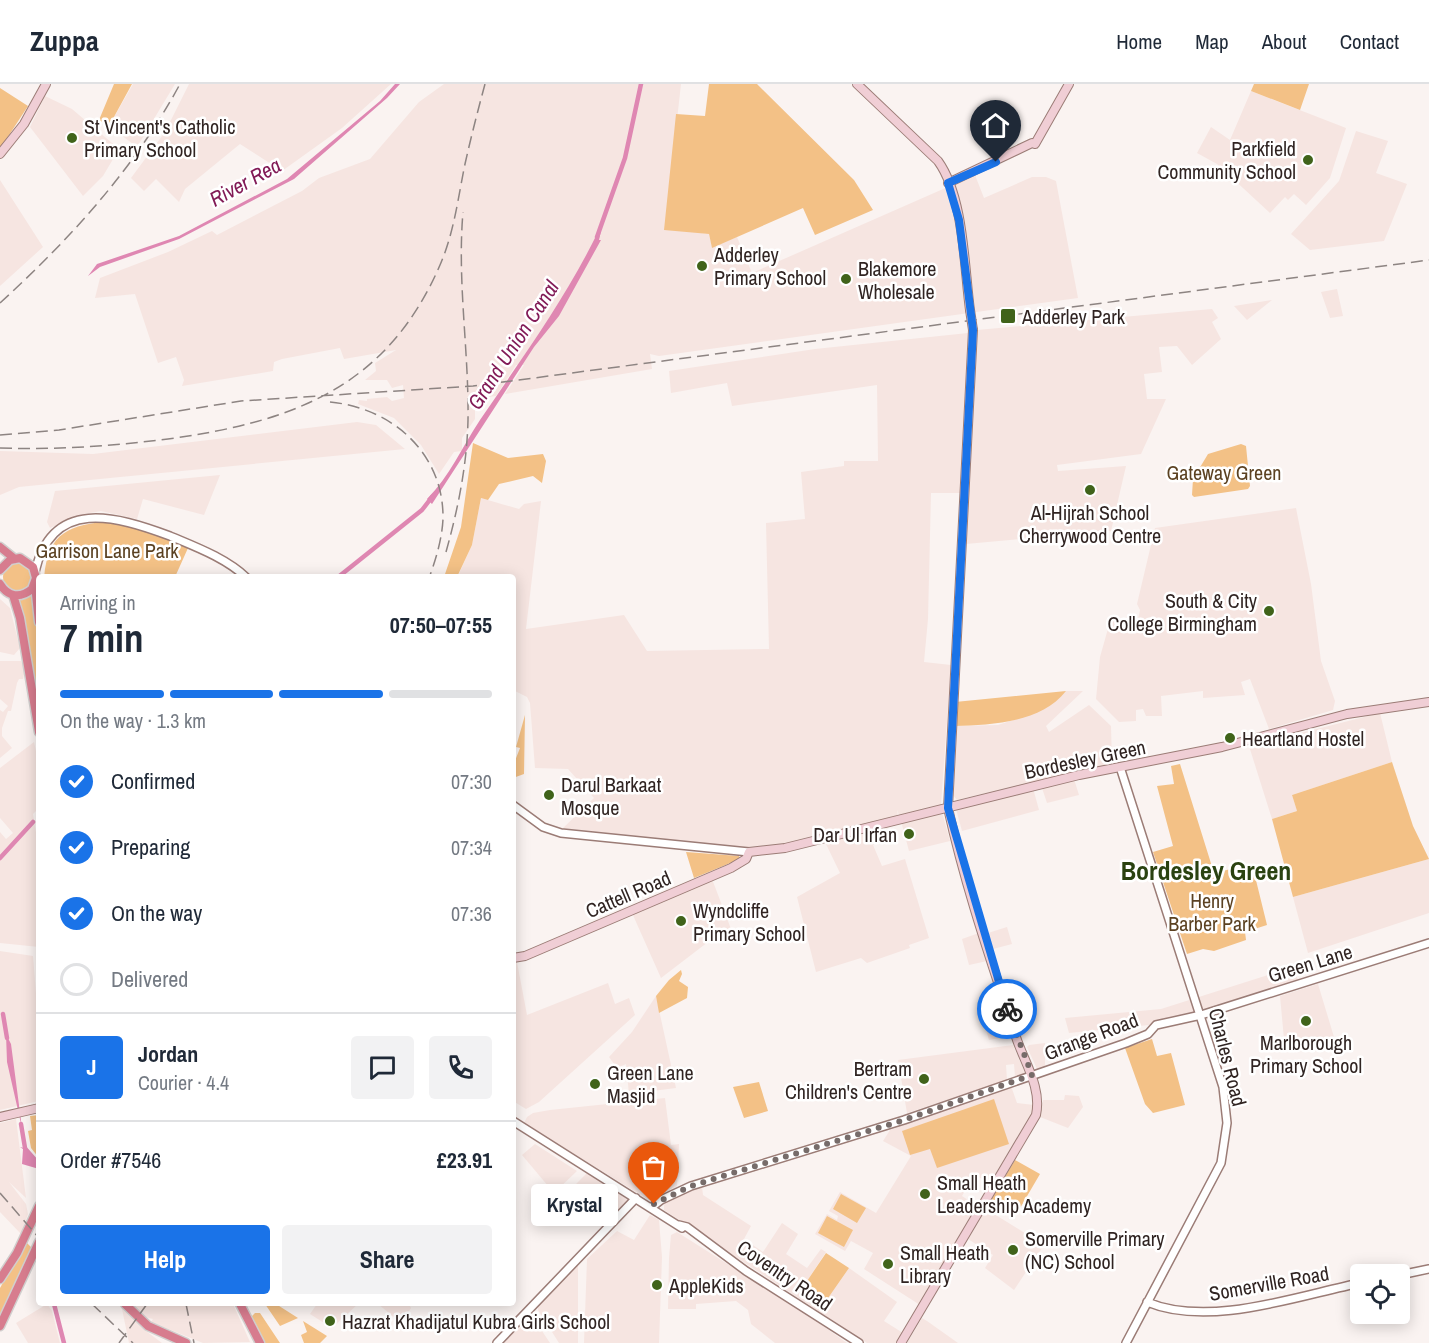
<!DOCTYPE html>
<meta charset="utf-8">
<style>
body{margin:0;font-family:"Archivo Narrow",sans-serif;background:#f2f2f3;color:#1f2937;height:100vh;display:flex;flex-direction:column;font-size:22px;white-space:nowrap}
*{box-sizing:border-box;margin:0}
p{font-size:20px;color:#747a83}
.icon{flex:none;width:33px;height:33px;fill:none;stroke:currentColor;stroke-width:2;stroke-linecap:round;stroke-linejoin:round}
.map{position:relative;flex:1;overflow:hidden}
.side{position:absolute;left:36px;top:490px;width:480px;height:732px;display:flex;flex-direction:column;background:#fff;border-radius:6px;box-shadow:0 3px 15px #0003}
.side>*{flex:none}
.buttons{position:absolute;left:1350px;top:1180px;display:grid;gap:12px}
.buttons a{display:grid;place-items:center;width:60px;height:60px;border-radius:6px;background:#fff;box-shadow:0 3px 15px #0003;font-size:30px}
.pin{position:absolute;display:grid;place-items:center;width:51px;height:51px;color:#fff;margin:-62px -26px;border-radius:50% 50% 50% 0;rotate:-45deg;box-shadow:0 0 6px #0007}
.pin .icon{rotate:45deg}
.courier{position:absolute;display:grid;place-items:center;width:60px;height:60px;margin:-30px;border:4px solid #1a73e8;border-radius:50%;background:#fff;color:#222;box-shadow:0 2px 8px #0007}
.bubble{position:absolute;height:42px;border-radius:6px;background:#fff;box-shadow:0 3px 15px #0003;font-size:20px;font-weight:700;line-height:42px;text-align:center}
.overview em{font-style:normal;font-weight:700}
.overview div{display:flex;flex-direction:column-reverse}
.overview{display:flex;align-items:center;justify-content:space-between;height:102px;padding:0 24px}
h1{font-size:39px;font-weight:700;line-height:45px}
.bar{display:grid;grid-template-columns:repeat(4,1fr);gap:9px 6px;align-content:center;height:72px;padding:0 24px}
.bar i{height:8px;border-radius:4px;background:#e0e1e3}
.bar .active{background:#1a73e8}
.bar p{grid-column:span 4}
.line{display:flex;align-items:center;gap:15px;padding:0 24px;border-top:2px solid #e0e1e3}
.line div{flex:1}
.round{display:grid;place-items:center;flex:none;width:63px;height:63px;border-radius:6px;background:#f2f2f3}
ol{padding:0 24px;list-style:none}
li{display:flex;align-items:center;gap:18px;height:66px}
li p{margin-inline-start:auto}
li .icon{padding:6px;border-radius:50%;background:#1a73e8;color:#fff;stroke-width:4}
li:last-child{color:#747a83}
li i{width:33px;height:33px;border:3px solid #e0e1e3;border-radius:50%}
.action{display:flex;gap:12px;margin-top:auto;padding:12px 24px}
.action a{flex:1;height:69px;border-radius:6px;background:#1a73e8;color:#fff;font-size:24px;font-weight:700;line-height:69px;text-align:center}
.action a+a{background:#f2f2f3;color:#1f2937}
header{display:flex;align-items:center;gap:36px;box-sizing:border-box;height:84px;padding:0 30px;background:#fff;border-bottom:2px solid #e0e1e3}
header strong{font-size:28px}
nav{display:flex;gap:33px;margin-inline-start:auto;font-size:21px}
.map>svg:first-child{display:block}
.built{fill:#f6e5e1}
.green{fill:#f3c186}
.water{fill:#df87b2}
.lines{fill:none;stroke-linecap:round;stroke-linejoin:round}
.canal{stroke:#df87b2;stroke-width:4.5}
.tertiary-casing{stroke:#9b7c76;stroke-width:10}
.secondary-casing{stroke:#9b7c76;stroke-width:10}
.trunk-casing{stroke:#d1cfce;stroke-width:11}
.tertiary{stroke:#fff;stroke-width:7}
.secondary{stroke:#f0ced5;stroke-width:8}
.trunk{stroke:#d77c8e;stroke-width:8}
.rail{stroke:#8d8482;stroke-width:1.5;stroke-dasharray:12 6;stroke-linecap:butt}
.secondary-bridge-casing{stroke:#9b7c76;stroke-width:10;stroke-linecap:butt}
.secondary-bridge{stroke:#f0ced5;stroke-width:8}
.done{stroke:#776c6a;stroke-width:6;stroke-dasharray:0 10.8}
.route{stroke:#1a73e8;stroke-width:8}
.poi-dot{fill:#40631a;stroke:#fff;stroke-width:2}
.labels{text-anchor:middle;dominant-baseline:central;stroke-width:5;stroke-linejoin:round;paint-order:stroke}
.poi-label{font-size:20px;fill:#302422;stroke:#fff;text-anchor:start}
.park-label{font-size:20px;fill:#5b4121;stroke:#fff}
.street-label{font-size:20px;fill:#302422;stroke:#fff}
.water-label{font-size:21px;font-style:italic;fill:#821b57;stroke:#fff}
.district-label{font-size:26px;font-weight:bold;fill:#2a4211;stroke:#fff}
</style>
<header>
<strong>Zuppa</strong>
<nav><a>Home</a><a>Map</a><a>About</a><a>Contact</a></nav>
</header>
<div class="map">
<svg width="1429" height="1259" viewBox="0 0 1429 1259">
<rect width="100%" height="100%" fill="#faf3f1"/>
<path class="built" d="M 133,0 L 175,0 L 137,63 L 109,42 Z
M 189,0 L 391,0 L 342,44 L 282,87 L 240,60 L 185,105 L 179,118 L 156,95 L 144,107 L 131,94 L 165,48 Z
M 444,0 L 681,0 L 665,144 L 709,150 L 712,163 L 737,153 L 752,189 L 975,91 L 984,114 L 1032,93 L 1046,93 L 1056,97 L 1078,214 L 659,272 L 650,270 L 652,285 L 505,310 L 524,281 L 516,281 L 496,312 L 475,315 L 475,335 L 462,354 L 462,367 L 454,368 L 439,390 L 421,361 L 394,334 L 358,320 L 359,316 L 367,317 L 367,315 L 387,313 L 392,317 L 404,314 L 403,301 L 392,304 L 387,296 L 365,296 L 376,287 L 375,279 L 396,266 L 344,275 L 340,264 L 282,275 L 274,278 L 273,287 L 182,302 L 184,296 L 176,273 L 158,279 L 135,210 L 95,214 L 100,194 L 168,168 L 212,147 L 217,151 L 302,107 L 319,94 L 370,75 L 419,18 Z
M 1251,7 L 1346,44 L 1330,94 L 1306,121 L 1294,110 L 1288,116 L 1285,113 L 1270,129 L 1217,80 L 1197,69 L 1211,43 L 1230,56 Z
M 45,12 L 72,25 L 119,65 L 103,92 L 83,112 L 30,43 Z
M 1356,47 L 1388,57 L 1376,89 L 1407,100 L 1397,125 L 1384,157 L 1310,166 L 1291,150 L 1339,97 Z
M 0,96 L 43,163 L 0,202 Z
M 1337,205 L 1343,232 L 1330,234 L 1321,208 Z
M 1272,216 L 1247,236 L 1234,222 Z
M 1212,225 L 1218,234 L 1212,238 L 1221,255 L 1192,281 L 1177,262 L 1159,263 L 1162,288 L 1144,290 L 1147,315 L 1166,315 L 1141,370 L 1057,381 L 1058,387 L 1126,382 L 1111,447 L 966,460 L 977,246 Z
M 968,249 L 964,409 L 931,409 L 928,535 L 924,578 L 951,581 L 941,721 L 899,731 L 897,726 L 898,732 L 769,765 L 721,763 L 562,745 L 594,714 L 568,685 L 535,684 L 530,619 L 527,613 L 513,606 L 513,494 L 457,494 L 472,461 L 481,414 L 519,425 L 524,420 L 541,417 L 526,545 L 624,531 L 647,567 L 769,565 L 766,439 L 805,435 L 801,388 L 844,382 L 844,377 L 878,377 L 877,301 L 732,322 L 727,299 L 671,309 L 669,287 L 815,265 Z
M 357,338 L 376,341 L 405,365 L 59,399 L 19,403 L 0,411 L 0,367 L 93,370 Z
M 220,391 L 204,431 L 143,415 L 137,435 L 101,427 L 84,430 L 50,444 L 47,438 L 55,407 Z
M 1296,424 L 1311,500 L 1321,577 L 1335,617 L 1333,626 L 1269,645 L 1250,595 L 1241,598 L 1245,611 L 1203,614 L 1203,607 L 1161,612 L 1162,632 L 1146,632 L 1143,625 L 1136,626 L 1136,637 L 1119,638 L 1096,615 L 1100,573 L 1111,534 L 1137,540 L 1140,526 L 1137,520 L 1155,444 Z
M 0,515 L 10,524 L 20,564 L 14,571 L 0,568 Z
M 0,577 L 21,577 L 25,585 L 23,595 L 19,595 L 17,599 L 11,627 L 8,627 L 2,644 L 2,652 L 12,664 L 0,674 L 0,626 L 3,628 L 8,622 L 0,615 Z
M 1066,607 L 1083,607 L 1046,642 L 1049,648 L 1089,621 L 1111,642 L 1112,680 L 957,716 L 952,710 L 955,642 L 998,641 L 1010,637 L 1038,627 Z
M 1380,629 L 1392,678 L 1292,711 L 1297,727 L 1272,735 L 1249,662 Z
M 34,658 L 39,681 L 39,724 L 33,730 L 39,767 L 39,863 L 0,859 L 0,748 L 6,755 L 13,749 L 0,734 L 0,684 Z
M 1074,695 L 1079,711 L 1047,719 L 1042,704 Z
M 1033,704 L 1039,726 L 962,747 L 956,725 Z
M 942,728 L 950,757 L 909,767 L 901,737 Z
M 873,746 L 878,758 L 873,761 L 882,782 L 905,775 L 929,854 L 909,861 L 910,864 L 867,879 L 861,874 L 816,888 L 797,813 L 840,789 L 825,758 Z
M 1429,775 L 1429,829 L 1308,869 L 1293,813 Z
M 712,795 L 731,845 L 708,858 L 661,894 L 632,829 Z
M 1007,843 L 1012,860 L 993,865 L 988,849 Z
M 979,849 L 987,877 L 969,881 L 962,855 Z
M 0,867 L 33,872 L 39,947 L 39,1017 L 0,1026 Z
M 513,878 L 517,878 L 527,931 L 608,899 L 615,920 L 629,914 L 635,931 L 539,1018 L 526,1025 L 513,1017 Z
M 1293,883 L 1298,896 L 1197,929 L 1149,941 L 1069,949 L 1065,934 L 1161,925 Z
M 1318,900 L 1334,953 L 1285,966 L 1280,912 Z
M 656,912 L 676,1004 L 629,1010 L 626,980 L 617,984 L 609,973 L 632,948 Z
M 1003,929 L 1012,952 L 989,956 L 983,935 Z
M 1045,959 L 1045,983 L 1037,985 L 1027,963 L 1029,961 Z
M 1013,961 L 1025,989 L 1015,993 L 1014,980 L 1006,981 L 1007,996 L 907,1029 L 898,976 Z
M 1011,1002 L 1017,1019 L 1034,1021 L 1033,1027 L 991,1100 L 977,1092 L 973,1093 L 962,1112 L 977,1122 L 920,1221 L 864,1185 L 873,1169 L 851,1157 L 845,1167 L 815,1150 L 827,1130 L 837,1136 L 838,1132 L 829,1127 L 840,1108 L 876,1129 L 911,1072 L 883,1057 L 890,1046 Z
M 1065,1011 L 1079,1012 L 1083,1023 L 1068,1044 L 1040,1033 L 1043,1016 L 1064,1016 Z
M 665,1014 L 671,1061 L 679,1060 L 677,1102 L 649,1116 L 524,1039 L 527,1033 L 533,1029 L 550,1026 Z
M 16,1035 L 26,1114 L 9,1098 L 26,1120 L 28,1130 L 21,1150 L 0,1128 L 0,1039 Z
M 535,1060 L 577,1087 L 554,1109 L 522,1071 Z
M 587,1089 L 630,1117 L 604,1142 L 562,1114 Z
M 702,1103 L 703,1111 L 751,1142 L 744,1155 L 763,1168 L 782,1139 L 798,1150 L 786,1170 L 807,1184 L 821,1165 L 826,1168 L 807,1197 L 810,1199 L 807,1204 L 826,1217 L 849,1184 L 897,1218 L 884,1237 L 903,1249 L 897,1259 L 867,1259 L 664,1126 L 664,1117 Z
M 986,1125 L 1044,1161 L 1014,1206 L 985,1184 L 993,1171 L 968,1155 Z
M 650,1131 L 659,1136 L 662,1173 L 659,1259 L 584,1259 L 587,1175 L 617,1147 L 634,1156 Z
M 677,1148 L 805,1229 L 847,1259 L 775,1259 L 751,1240 L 748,1226 L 736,1217 L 696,1220 L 696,1225 L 668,1225 L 669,1174 L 671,1151 Z
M 578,1181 L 578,1259 L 559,1259 L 538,1226 L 538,1221 Z
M 47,1220 L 52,1227 L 60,1259 L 28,1259 L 16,1239 Z
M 132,1220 L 233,1220 L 250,1258 L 203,1259 L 151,1238 L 153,1235 L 145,1233 Z
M 317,1220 L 358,1220 L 332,1244 L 310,1230 Z
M 378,1220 L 409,1220 L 411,1224 L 401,1239 Z
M 122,1225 L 146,1247 L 162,1259 L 129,1259 Z
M 530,1229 L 550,1259 L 501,1259 Z
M 922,1234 L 927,1237 L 958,1259 L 907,1259 Z"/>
<path class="green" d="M 114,0 L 132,0 L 109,42 L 99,36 Z
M 709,0 L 757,0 L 854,96 L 873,126 L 815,151 L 803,124 L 712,164 L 709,150 L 664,146 L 676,30 L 705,32 Z
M 1254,0 L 1309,0 L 1300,26 L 1251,7 Z
M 0,4 L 28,22 L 0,65 Z
M 473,359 L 508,374 L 543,370 L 546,377 L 542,399 L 533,392 L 499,400 L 488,416 L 481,414 L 472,461 L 457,493 L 444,493 L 461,443 Z
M 1241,360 L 1246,362 L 1250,402 L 1248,405 L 1194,413 L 1192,411 L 1193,395 L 1208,370 Z
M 111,437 L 143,445 L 188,464 L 175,493 L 44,494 C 48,447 70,441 111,437 Z
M3 493a14 14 0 1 1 28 0a14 14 0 1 1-28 0Z
M 32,510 L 39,551 L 39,609 L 36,608 L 18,515 Z
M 1066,607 C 1041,639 991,641 955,642 L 955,618 Z
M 525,631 L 524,690 L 513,694 L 513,682 L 520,664 L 516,663 Z
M 1392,678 L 1413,742 L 1429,775 L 1293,813 L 1272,735 L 1297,727 L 1292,711 Z
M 1180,680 L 1214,789 L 1252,780 L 1267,841 L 1245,848 L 1246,856 L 1214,867 L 1203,865 L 1187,870 L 1153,768 L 1173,762 L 1157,702 L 1174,700 L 1171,682 Z
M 686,768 L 739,772 L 740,775 L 694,794 Z
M 681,886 L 682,890 L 679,897 L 688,903 L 687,914 L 659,929 L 656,912 L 669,896 Z
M 1152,955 L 1157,972 L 1171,969 L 1185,1021 L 1153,1029 L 1145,1020 L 1125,964 Z
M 759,998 L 768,1027 L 744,1034 L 733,1003 Z
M 994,1015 L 1009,1060 L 937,1084 L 930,1065 L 910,1071 L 902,1047 Z
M 39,1031 L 39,1074 L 31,1064 L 28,1047 L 32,1046 L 30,1032 Z
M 1015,1076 L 1040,1090 L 1016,1131 L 991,1116 Z
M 841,1110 L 866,1124 L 857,1139 L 833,1125 Z
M 827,1132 L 853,1146 L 844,1163 L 818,1149 Z
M 26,1158 L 32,1164 L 0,1232 L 0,1204 Z
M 826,1169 L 849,1184 L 826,1217 L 807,1205 L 810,1199 L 807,1197 Z
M 265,1220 L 276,1220 L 298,1234 L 280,1242 Z
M 255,1229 L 260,1229 L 280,1259 L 265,1259 L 250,1234 Z
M 303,1237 L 327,1252 L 320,1259 L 304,1259 L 301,1251 L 307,1248 Z"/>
<path class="water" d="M 395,0 L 400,0 L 387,14 L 294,95 L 179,155 L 100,183 L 88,192 L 97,180 L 179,152 L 287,95 L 380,17 Z
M 599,146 L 601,147 L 599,156 L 601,156 L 559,232 L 534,263 L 432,420 L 427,415 C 450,392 462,363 480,336 C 522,274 566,214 599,146 Z
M 6,950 L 11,960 L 22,1044 L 7,978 Z
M 24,1060 L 39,1077 L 39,1085 L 22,1080 L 23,1065 L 20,1063 L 24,1064 Z"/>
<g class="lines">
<path class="canal" d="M 597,153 L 625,74 L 641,0
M 337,494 L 422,426 L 432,413
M 0,774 L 33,738
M 3,930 L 7,954
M 21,1040 L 25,1064
M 54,1220 L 64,1259"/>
<g class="tertiary-casing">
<path id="tertiary" d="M 35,488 C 52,413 116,432 170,452 C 196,463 226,474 247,494
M 1120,683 L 1223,1003 L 1227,1039 L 1221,1079 L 1126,1259
M 513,721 L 543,743 L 561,749 L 749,768
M 513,1037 L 682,1144
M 652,1123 L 661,1116 L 691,1102 L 904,1036 L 1126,959 L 1148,950 L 1156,941 L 1201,931 L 1429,859
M 679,1141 L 687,1143 L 746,1187 L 859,1259
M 1400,1191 L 1429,1185
M 1147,1218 C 1209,1244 1297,1212 1360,1199
M 497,1259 L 636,1114"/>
</g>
<g class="secondary-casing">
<path id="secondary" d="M 857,0 L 938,77 C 964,113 964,182 970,226
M 0,70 L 24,40 L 46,0
M 948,99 L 1032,59 L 1035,60 L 1069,0
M 513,874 L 525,872 L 731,784 L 746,775 L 749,768 L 785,764 L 1079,691 L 1222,663 L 1347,630 L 1429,618
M 0,1033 L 39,1024
M 901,1259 L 1036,1031 C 1042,1003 1024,978 1016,953 C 991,877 965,802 948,724 L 973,246"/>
</g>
<g class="trunk-casing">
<path id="trunk" d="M 0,463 L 15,475
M 0,486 L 10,476 L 20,474 L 33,483 L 36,494 L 32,505 C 20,515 8,513 0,500
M 35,501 L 39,538
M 13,511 L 20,534 L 39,648
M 0,1195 L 17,1169 L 39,1122
M 125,1220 L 148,1242 L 186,1259
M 240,1220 L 260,1259
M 0,1242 L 39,1158"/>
</g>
<use href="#tertiary" class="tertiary"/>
<use href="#secondary" class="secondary"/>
<use href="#trunk" class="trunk"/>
<path class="rail" d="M 0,219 C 71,154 134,85 180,0
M 330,318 C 393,324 444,370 443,435 C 442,455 436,475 429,494
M 0,351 L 59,346 L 241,317 L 473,302 L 1429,176
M 0,364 C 56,366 112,362 168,355 C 292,338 387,304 440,181 C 454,149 458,114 465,80 C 471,53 478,26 485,0
M 446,468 C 458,425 467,381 468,336 C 469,266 457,198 463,128
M 0,1109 L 39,1154
M 92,1220 L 133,1259
M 186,1220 L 194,1259
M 119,1259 L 147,1220"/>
<g class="secondary-bridge-casing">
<path id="secondary-bridge" d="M 970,226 L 973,246"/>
</g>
<use href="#secondary-bridge" class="secondary-bridge"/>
</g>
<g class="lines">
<path class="done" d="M 654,1120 L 691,1102 L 904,1036 L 1032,991 L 1007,925"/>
<path class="route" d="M 996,78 L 948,99 L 959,136 L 973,246 L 948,724 L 1007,925"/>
</g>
<g class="poi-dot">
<circle cx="72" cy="54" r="6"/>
<circle cx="1308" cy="76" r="6"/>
<circle cx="702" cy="182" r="6"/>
<circle cx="846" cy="195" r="6"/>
<rect x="1000" y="224" width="16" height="16" rx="3"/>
<circle cx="1090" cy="406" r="6"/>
<circle cx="1269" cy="527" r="6"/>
<circle cx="1230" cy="654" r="6"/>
<circle cx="549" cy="711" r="6"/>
<circle cx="909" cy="750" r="6"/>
<circle cx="681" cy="837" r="6"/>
<circle cx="1306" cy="937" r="6"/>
<circle cx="924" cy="995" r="6"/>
<circle cx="595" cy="1000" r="6"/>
<circle cx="925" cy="1110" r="6"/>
<circle cx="1013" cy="1166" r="6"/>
<circle cx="888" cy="1180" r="6"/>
<circle cx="657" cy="1201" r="6"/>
<circle cx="330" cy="1237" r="6"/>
</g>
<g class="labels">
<g class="poi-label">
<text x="84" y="42">St Vincent's Catholic<tspan x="84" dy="23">Primary School</tspan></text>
<text x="1296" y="64" text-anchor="end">Parkfield<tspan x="1296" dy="23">Community School</tspan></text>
<text x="714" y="170">Adderley<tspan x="714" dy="23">Primary School</tspan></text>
<text x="858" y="184">Blakemore<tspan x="858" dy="23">Wholesale</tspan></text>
<text x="1022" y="232">Adderley Park</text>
<text x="1090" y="428" text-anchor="middle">Al-Hijrah School<tspan x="1090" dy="23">Cherrywood Centre</tspan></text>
<text x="1257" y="516" text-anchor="end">South &amp; City<tspan x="1257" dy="23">College Birmingham</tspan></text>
<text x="1242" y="654">Heartland Hostel</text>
<text x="561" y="700">Darul Barkaat<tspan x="561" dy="23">Mosque</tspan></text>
<text x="897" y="750" text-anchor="end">Dar Ul Irfan</text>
<text x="693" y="826">Wyndcliffe<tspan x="693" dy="23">Primary School</tspan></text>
<text x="1306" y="958" text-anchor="middle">Marlborough<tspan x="1306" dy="23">Primary School</tspan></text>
<text x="912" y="984" text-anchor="end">Bertram<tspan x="912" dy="23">Children's Centre</tspan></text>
<text x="607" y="988">Green Lane<tspan x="607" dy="23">Masjid</tspan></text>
<text x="937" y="1098">Small Heath<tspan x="937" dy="23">Leadership Academy</tspan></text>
<text x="1025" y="1154">Somerville Primary<tspan x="1025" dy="23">(NC) School</tspan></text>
<text x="900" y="1168">Small Heath<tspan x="900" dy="23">Library</tspan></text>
<text x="669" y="1201">AppleKids</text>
<text x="342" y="1237">Hazrat Khadijatul Kubra Girls School</text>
</g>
<g class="park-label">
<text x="1224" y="388">Gateway Green</text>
<text x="107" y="466">Garrison Lane Park</text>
<text x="1212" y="816">Henry<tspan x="1212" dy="23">Barber Park</tspan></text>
</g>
<g class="street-label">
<text transform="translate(1085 675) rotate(-12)">Bordesley Green</text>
<text transform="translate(628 810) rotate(-23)">Cattell Road</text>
<text transform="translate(1310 879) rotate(-17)">Green Lane</text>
<text transform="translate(1091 952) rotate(-21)">Grange Road</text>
<text transform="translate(1228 973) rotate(76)">Charles Road</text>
<text transform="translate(785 1191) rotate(34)">Coventry Road</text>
<text transform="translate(1269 1199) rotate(-10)">Somerville Road</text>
</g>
<g class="water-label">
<text transform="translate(245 98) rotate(-29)">River Rea</text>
<text transform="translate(513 261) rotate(-57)">Grand Union Canal</text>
</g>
<g class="district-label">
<text x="1206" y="786">Bordesley Green</text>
</g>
</g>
</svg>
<div class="buttons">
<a><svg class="icon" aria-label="locate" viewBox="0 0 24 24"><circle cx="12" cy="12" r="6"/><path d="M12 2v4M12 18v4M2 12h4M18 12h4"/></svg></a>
</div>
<div class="pin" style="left:654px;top:1120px;background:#ea580c"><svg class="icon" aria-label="bag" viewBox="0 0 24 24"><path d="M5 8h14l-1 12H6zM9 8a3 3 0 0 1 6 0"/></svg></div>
<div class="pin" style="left:996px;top:78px;background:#1f2937"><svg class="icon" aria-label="home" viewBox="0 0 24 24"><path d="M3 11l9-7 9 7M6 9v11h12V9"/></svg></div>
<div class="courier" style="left:1007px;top:925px"><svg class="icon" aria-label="bike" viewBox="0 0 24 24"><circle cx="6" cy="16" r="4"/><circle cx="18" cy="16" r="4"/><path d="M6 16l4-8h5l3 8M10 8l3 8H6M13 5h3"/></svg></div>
<div class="bubble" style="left:531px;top:1100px;width:87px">Krystal</div>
<section class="side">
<div class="overview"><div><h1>7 min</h1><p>Arriving in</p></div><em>07:50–07:55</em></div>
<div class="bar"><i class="active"></i><i class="active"></i><i class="active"></i><i></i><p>On the way · 1.3 km</p></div>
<ol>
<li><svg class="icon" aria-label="check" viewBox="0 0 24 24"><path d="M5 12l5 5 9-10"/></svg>Confirmed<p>07:30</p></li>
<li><svg class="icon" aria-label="check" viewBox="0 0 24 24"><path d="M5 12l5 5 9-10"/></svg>Preparing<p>07:34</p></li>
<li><svg class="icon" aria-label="check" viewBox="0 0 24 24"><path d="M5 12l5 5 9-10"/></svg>On the way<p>07:36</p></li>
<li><i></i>Delivered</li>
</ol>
<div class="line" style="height:108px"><b class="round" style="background:#1a73e8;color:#fff">J</b><div><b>Jordan</b><p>Courier · 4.4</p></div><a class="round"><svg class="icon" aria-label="chat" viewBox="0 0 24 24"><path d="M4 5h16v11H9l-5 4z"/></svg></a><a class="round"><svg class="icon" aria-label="phone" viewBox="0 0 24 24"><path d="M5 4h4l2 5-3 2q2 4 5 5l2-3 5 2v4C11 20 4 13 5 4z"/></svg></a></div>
<div class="line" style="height:78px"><div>Order #7546</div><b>£23.91</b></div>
<div class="action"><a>Help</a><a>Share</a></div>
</section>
</div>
